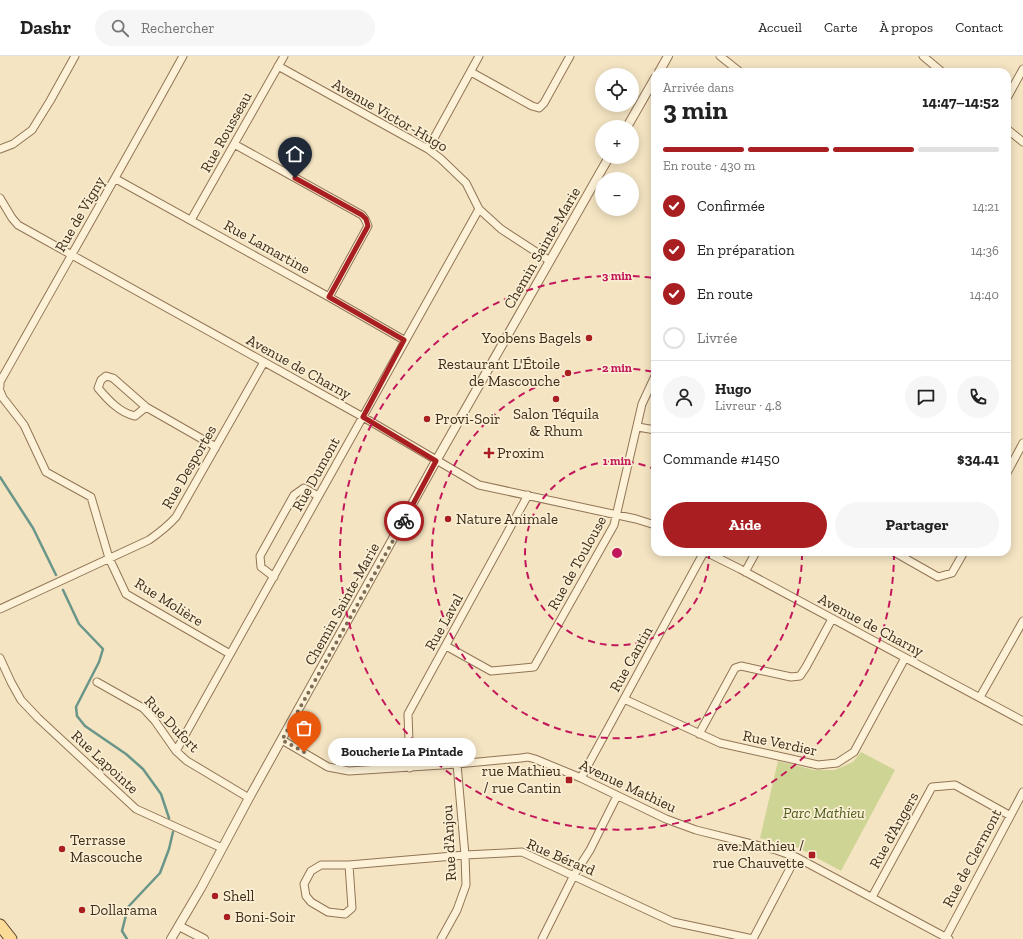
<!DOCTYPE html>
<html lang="fr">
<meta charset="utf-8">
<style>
body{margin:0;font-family:"Zilla Slab",serif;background:#f6f6f6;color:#222;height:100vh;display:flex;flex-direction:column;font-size:15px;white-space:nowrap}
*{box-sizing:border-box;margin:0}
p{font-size:13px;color:#767676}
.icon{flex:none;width:22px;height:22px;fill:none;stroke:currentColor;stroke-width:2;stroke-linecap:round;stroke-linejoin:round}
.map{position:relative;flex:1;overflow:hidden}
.side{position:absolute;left:651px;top:12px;width:360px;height:488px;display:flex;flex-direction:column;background:#fff;border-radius:12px;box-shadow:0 2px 10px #0003}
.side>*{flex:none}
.fabs{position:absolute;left:595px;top:12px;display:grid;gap:8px}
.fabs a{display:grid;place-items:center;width:44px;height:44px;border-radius:50%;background:#fff;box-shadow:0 2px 10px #0003;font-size:20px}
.pin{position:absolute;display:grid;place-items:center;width:34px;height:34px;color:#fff;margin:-41px -17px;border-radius:50% 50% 50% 0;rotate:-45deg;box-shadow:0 0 4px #0007}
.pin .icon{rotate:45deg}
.courier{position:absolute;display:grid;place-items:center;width:40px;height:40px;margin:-20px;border:3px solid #a81e21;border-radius:50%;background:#fff;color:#222;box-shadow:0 1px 5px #0007}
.bubble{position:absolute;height:28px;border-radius:14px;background:#fff;box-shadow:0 2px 10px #0003;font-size:13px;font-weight:800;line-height:28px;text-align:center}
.summary em{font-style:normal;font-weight:800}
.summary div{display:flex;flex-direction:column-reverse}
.summary{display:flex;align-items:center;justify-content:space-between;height:68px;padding:0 12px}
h1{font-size:26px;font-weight:800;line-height:30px}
.bar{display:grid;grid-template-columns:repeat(4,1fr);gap:6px 4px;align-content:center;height:48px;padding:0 12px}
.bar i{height:5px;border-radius:3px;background:#e0e0e0}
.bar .selected{background:#a81e21}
.bar p{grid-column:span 4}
.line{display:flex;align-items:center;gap:10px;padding:0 12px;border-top:1px solid #e0e0e0}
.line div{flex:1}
.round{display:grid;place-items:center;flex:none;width:42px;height:42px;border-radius:21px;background:#f6f6f6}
ol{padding:0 12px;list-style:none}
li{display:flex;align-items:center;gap:12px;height:44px}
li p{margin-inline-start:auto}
li .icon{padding:4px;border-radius:50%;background:#a81e21;color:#fff;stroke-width:4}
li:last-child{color:#767676}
li i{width:22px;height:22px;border:2px solid #e0e0e0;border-radius:50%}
.cta{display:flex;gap:8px;margin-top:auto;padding:8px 12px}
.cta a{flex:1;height:46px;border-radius:24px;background:#a81e21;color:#fff;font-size:16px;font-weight:800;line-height:46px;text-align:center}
.cta a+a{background:#f6f6f6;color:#222}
header{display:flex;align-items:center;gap:24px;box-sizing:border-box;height:56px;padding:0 20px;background:#fff;border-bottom:1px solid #e0e0e0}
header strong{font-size:19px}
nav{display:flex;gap:22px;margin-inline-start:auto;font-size:14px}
.search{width:280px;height:36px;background:#f6f6f6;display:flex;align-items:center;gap:10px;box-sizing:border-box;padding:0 14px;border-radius:22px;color:#767676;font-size:15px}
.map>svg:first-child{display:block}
.green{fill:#cdd494}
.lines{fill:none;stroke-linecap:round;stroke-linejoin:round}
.stream{stroke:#6a968a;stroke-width:2.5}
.minor-casing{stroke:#917556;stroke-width:9}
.tertiary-casing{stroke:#917556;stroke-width:10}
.primary-casing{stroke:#5e422b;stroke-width:13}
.minor{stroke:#fdf1d7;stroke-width:7}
.tertiary{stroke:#fdf1d7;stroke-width:8}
.primary{stroke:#fbdb96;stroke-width:11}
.done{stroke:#7e6d56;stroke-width:4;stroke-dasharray:0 7.2}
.route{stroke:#a81e21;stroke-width:5}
.ring{fill:none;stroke:#c2185b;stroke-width:2;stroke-dasharray:7 5}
.poi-dot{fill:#a81e21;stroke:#faeed3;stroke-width:1.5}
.labels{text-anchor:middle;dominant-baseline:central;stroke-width:3.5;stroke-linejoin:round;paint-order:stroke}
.street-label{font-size:15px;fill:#3e2d1c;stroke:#faeed3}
.poi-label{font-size:15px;fill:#3e2d1c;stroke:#faeed3;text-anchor:start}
.park-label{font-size:15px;font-style:italic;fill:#4f5e20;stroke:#faeed3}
.centre{fill:#c2185b;stroke:#faeed3;stroke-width:2}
.ring-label{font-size:12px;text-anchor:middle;font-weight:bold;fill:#c2185b;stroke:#faeed3;stroke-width:3.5;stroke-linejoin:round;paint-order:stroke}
</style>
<header>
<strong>Dashr</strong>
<div class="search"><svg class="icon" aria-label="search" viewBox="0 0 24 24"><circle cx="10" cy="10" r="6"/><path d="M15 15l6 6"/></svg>Rechercher</div>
<nav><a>Accueil</a><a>Carte</a><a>À propos</a><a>Contact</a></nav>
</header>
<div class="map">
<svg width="1023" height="883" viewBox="0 0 1023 883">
<rect width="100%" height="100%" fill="#f4e4c2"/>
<path class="green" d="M 861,696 L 895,714 L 841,815 L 799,792 L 760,782 L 778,705 L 814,714 L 835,714 L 853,706 Z"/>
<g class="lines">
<path class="stream" d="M 0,421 L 33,472 L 56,519
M 63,534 L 79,568 L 103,593 L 99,606 L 76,651 L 77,660 L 85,670 L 126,698 L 143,713 L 161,738 L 169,762
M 127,883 L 122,875 L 128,851 L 160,817 L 169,793 L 173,776"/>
<g class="minor-casing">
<path id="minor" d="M 720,0 L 740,16
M 923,0 L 942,16
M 278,10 L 428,93 L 441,103 L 466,127 L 479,153 L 501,173 L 550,205
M 471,16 L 532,50 L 539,52 L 544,47 L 570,0
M 1007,42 L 1023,13
M 1007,73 L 1023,86
M 234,88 L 362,159 L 365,163 L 368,170 L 329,241
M 0,93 L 13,88 L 32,74 L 50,45 L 75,0
M 428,93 L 479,0
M 116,123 L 329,241 L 404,284
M 0,142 L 12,162 L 18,169 L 363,361 L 479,429 L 636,463 L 655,469
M 191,164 L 284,0
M 0,330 L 0,326 C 61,217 123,109 183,0
M 0,335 L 3,342 L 24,369 L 46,416 L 91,441 L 109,502 L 126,538 L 230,598
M 146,351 L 135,360 C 120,357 108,344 98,332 L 101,324 L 106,320 L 113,322 L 146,351 L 216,391
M 638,371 L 655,374
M 1007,417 L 1023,387
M 706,496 L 740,513 L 1023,665
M 894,496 L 938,521 L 952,517 L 964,496
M 745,516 L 756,496
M 274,521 L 261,511 L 260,500 L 294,439 L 304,432 L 318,440
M 0,553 L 149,484 C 159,477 168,470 176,461 L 264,306
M 446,590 L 491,615 L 534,611 L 614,469 L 642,348 L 655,320
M 0,602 L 11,626 L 21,644 L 38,662 L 136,753 L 222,792
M 97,626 L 143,652 L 155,665 L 176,695 L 187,705 L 249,742
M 980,641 L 1023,565
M 624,643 L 720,687 L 818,709 L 837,707 L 854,696 L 905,602
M 699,678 L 735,612 L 741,610 L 791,621 L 800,620 L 806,611 L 832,563
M 282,684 L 328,711 L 349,715 L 457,708 L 521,702 L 528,701 L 535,703 L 581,722 L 666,763 L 696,774 L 776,794 L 796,801 L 949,883
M 176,695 C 278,515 377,333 479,153
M 410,712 L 408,658 L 528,439
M 581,722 L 704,496
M 349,809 L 352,852 L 345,858 L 328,856 L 311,846 L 306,840 L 304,828 L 311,815 L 321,809 L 349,809 L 465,799 L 522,796 L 673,866 L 753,883
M 872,841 L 932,731 L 955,729 L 1009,759
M 946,881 L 1023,736
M 441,883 L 457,854 L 466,829 L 465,799 L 457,708
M 542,883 L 574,819 L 590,794 L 617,740
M 753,883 L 796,801"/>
</g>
<g class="tertiary-casing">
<path id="tertiary" d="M 659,16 L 668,0
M 627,71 L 655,22
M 179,870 L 204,883
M 171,883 L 201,832 L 249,742 L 436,405 L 609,101"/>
</g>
<g class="primary-casing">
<path id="primary" d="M 0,869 L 11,883"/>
</g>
<use href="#minor" class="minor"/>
<use href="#tertiary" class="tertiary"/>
<use href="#primary" class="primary"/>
</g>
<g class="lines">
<path class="done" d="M 304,696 L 282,684 L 404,465"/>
<path class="route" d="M 295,122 L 362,159 L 366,163 L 368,170 L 329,241 L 404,284 L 363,361 L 436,405 L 404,465"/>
</g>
<g class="ring">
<path d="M709 496A92 92 0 1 1 654 413"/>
<path d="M802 497A185 185 0 1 1 654 316"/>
<path d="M894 497A277 277 0 1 1 653 222"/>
</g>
<g class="poi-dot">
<circle cx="589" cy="282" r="4"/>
<circle cx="568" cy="317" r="4"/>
<circle cx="556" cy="343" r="4"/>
<circle cx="427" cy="363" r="4"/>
<path d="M487 391h4v4h4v4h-4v4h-4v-4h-4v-4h4z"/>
<circle cx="448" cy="463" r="4"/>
<rect x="565" y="720" width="8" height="8" rx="2"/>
<circle cx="62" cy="793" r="4"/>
<rect x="808" y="795" width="8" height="8" rx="2"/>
<circle cx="215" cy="840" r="4"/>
<circle cx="82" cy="854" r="4"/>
<circle cx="227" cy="861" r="4"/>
</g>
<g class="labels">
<g class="street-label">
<text transform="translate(390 59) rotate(30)">Avenue Victor-Hugo</text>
<text transform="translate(226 76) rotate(-61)">Rue Rousseau</text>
<text transform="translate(80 158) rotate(-60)">Rue de Vigny</text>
<text transform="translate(267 191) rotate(29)">Rue Lamartine</text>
<text transform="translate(542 192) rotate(-60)">Chemin Sainte-Marie</text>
<text transform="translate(299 311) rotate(29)">Avenue de Charny</text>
<text transform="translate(189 411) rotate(-60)">Rue Desportes</text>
<text transform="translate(316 418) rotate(-61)">Rue Dumont</text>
<text transform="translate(577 507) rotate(-61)">Rue de Toulouse</text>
<text transform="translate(169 546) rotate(32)">Rue Molière</text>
<text transform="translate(342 548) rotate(-61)">Chemin Sainte-Marie</text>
<text transform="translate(444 566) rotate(-61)">Rue Laval</text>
<text transform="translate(871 569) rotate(28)">Avenue de Charny</text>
<text transform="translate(631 603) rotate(-61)">Rue Cantin</text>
<text transform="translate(172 668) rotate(46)">Rue Dufort</text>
<text transform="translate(780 687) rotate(12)">Rue Verdier</text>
<text transform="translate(105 706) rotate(43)">Rue Lapointe</text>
<text transform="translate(628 730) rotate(25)">Avenue Mathieu</text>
<text transform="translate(894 774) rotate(-61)">Rue d'Angers</text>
<text transform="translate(449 787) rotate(-93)">Rue d'Anjou</text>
<text transform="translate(561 801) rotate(23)">Rue Bérard</text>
<text transform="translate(972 802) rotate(-62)">Rue de Clermont</text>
</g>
<g class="poi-label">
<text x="581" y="282" text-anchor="end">Yoobens Bagels</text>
<text x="560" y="308" text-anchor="end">Restaurant L'Étoile<tspan x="560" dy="17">de Mascouche</tspan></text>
<text x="556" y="358" text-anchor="middle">Salon Téquila<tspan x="556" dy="17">&amp; Rhum</tspan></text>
<text x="435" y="363">Provi-Soir</text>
<text x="497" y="397">Proxim</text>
<text x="456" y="463">Nature Animale</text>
<text x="561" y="715" text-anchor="end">rue Mathieu<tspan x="561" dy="17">/ rue Cantin</tspan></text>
<text x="70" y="784">Terrasse<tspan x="70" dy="17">Mascouche</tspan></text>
<text x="804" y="790" text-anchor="end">ave.Mathieu /<tspan x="804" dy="17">rue Chauvette</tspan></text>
<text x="223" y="840">Shell</text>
<text x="90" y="854">Dollarama</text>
<text x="235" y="861">Boni-Soir</text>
</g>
<g class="park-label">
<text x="824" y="757">Parc Mathieu</text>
</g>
</g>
<circle cx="617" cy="497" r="6" class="centre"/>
<g class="ring-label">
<text x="617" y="224">3 min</text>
<text x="617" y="316">2 min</text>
<text x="617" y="409">1 min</text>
</g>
</svg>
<div class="fabs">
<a><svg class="icon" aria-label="locate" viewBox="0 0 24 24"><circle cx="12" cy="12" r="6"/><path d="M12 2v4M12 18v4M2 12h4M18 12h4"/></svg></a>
<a>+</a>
<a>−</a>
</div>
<div class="pin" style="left:304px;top:696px;background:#ea580c"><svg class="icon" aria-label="bag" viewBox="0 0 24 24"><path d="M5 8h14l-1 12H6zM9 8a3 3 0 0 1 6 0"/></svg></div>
<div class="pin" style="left:295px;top:122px;background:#1f2937"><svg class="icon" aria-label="home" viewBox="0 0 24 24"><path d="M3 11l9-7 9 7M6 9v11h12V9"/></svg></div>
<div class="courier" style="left:404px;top:465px"><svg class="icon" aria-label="bike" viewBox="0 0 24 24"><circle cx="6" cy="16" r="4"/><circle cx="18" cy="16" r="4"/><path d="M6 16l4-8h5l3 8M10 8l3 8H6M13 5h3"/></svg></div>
<div class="bubble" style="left:328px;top:682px;width:148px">Boucherie La Pintade</div>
<section class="side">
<div class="summary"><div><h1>3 min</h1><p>Arrivée dans</p></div><em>14:47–14:52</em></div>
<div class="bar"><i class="selected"></i><i class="selected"></i><i class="selected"></i><i></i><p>En route · 430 m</p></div>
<ol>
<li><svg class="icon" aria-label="check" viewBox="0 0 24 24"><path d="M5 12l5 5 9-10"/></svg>Confirmée<p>14:21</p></li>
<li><svg class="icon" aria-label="check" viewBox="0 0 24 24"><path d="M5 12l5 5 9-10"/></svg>En préparation<p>14:36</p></li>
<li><svg class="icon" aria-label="check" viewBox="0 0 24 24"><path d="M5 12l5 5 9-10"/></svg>En route<p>14:40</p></li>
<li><i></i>Livrée</li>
</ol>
<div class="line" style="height:72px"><a class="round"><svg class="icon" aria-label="person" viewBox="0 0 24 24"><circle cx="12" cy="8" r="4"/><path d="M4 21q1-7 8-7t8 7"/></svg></a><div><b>Hugo</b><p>Livreur · 4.8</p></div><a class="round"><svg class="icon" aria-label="chat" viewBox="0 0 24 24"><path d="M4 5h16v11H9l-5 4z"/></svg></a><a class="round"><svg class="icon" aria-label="phone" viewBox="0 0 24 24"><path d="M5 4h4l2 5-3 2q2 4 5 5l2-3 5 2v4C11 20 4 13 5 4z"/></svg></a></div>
<div class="line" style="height:52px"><div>Commande #1450</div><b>$34.41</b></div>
<div class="cta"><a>Aide</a><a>Partager</a></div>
</section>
</div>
